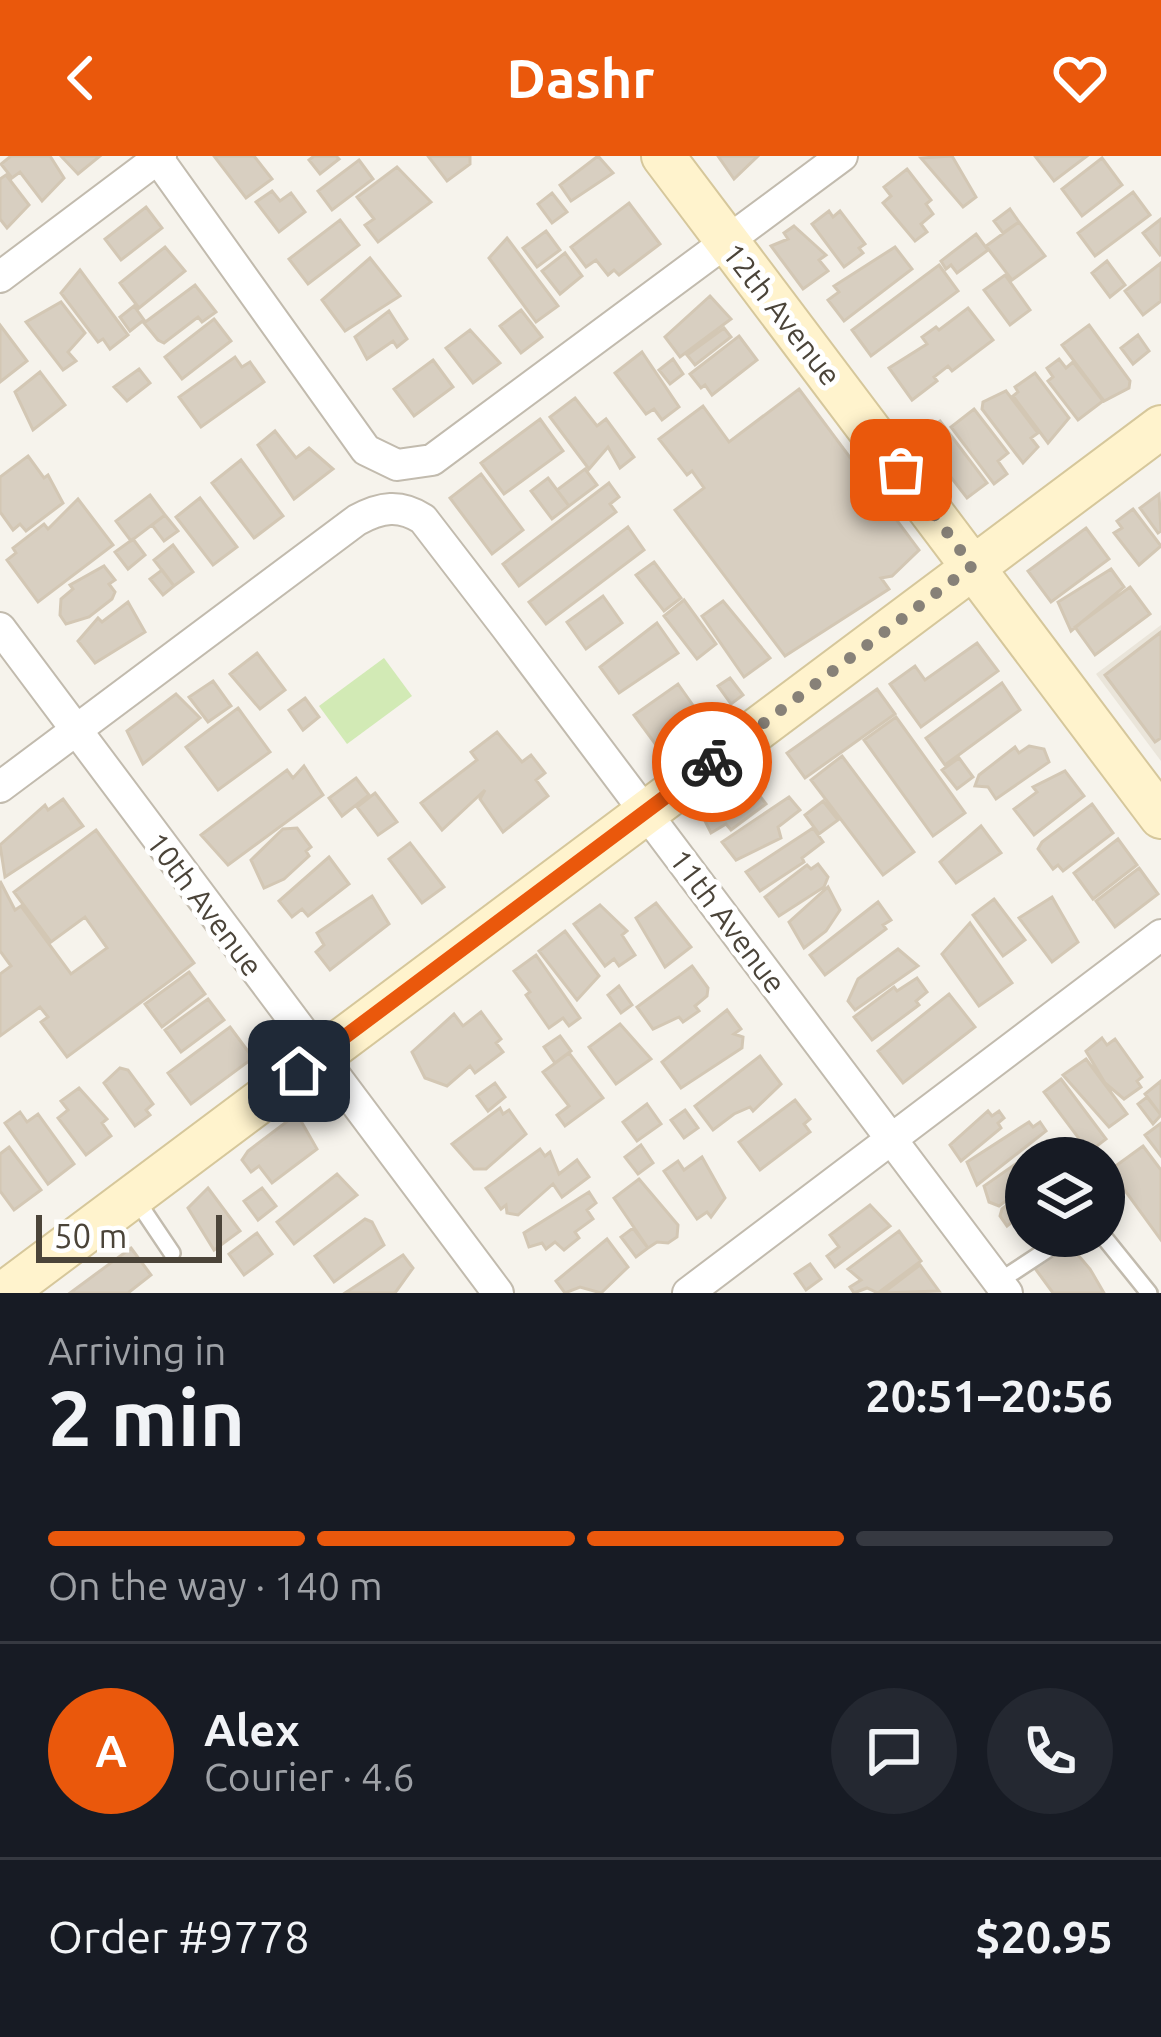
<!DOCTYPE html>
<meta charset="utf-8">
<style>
body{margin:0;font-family:Ubuntu,sans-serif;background:#242831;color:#f1f3f6;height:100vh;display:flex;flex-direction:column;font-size:45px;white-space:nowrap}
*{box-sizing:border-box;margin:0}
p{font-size:39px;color:#9ea1a6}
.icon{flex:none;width:66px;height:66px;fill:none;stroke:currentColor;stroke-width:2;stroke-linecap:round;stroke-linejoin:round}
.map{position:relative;height:1137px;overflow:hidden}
.drawer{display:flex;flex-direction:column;background:#171b24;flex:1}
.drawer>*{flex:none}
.fabs{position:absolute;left:1005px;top:981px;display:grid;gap:24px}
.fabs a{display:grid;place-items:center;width:120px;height:120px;border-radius:50%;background:#171b24;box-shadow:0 6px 18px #0003;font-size:60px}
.scale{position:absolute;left:36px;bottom:30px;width:186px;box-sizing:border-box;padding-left:12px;border:6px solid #4b4439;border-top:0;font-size:33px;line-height:42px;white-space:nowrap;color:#4b4439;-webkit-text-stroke:9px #fff;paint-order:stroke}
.pin{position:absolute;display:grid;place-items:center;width:102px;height:102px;color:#fff;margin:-51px;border-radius:24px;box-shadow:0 6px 18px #0006}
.courier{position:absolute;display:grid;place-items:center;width:120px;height:120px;margin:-60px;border:9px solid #ea580c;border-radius:50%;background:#fff;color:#222;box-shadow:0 3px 15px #0007}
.summary em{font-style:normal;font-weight:600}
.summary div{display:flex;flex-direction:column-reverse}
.summary{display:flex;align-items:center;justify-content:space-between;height:204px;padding:0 48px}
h1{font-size:78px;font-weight:600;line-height:90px}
.bar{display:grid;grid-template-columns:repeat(4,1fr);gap:18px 12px;align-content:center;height:144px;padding:0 48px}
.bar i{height:15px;border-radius:9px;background:#363941}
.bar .active{background:#ea580c}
.bar p{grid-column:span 4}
.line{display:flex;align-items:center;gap:30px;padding:0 48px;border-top:3px solid #363941}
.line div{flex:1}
.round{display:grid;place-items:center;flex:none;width:126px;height:126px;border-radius:63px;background:#242831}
header{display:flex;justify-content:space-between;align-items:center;height:156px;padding:0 48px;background:#ea580c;color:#fff;font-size:54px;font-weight:600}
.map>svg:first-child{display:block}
.residential{fill:#eae5da}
.green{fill:#d2eab5}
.building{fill:#d8cfc1;stroke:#d3c7b4;stroke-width:3}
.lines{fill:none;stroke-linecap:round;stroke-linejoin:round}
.lane-casing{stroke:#c2bbae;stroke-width:20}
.street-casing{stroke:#c2bbae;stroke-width:34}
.secondary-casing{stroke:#d6c79b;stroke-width:46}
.lane{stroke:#fff;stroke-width:15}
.street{stroke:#fff;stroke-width:30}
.secondary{stroke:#fff3cd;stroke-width:42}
.done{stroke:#878178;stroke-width:12;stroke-dasharray:0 21.6}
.route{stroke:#ea580c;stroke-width:15}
.labels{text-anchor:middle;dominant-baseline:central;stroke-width:10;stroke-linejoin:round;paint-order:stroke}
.street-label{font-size:30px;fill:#4b4439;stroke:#fff}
</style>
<header><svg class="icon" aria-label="back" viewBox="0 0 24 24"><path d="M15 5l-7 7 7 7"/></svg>Dashr<svg class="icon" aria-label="heart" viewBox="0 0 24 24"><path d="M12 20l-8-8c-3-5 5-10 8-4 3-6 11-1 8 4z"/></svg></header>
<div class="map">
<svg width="1161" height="1137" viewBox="0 0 1161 1137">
<rect width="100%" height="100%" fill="#f6f3ec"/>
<path class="residential" d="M 1161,469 L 1161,605 L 1096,518 Z"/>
<path class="green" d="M 384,502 L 412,540 L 347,588 L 319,550 Z"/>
<path class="building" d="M 11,0 L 50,0 L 64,22 L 42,45 L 20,16 L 12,22 L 1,8 Z
M 61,0 L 100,0 L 78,18 Z
M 214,0 L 254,0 L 272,23 L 246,42 Z
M 314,0 L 336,0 L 339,3 L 320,18 L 309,4 Z
M 428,0 L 470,0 L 470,8 L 447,25 Z
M 598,0 L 613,17 L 571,45 L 560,29 Z
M 718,0 L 758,0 L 734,23 Z
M 952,0 L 976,41 L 963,51 L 921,2 Z
M 1035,0 L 1087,0 L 1054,25 Z
M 1102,2 L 1122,29 L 1082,60 L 1062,33 Z
M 359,4 L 373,23 L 332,54 L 318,35 Z
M 397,11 L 431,46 L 378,86 L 365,69 L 374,63 L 357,41 Z
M 907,13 L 931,44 L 926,48 L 933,58 L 921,68 L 927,76 L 915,85 L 883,47 L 891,40 L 884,31 Z
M 6,19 L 29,49 L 7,72 L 0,63 L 0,23 Z
M 272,35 L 280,45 L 291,37 L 305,56 L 279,76 L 256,46 Z
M 1133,36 L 1150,59 L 1095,100 L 1078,77 Z
M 552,37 L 567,56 L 552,67 L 538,48 Z
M 629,47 L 660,88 L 619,119 L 614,114 L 608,119 L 596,104 L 586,111 L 571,91 Z
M 146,51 L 162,72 L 121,104 L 105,83 Z
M 1010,53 L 1019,66 L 1003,77 L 994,65 Z
M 829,55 L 833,61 L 840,55 L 865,88 L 859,92 L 863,97 L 844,111 L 812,68 Z
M 1161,63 L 1161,98 L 1160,99 L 1143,77 Z
M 340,64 L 359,89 L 308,128 L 289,103 Z
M 1019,66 L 1045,100 L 1012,124 L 986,90 Z
M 794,70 L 826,99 L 819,104 L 828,115 L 803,133 L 771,90 L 788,83 L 784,77 Z
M 546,75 L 560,94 L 537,111 L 523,92 Z
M 976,78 L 988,94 L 957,117 L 951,109 L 946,113 L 941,105 Z
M 507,82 L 558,150 L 536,166 L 489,102 Z
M 165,91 L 185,115 L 139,152 L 120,127 Z
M 895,91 L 912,113 L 844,165 L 828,144 L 839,136 L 834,130 Z
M 565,97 L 582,120 L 560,138 L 542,115 Z
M 370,102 L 400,140 L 345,175 L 322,144 Z
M 1107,105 L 1125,129 L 1110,141 L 1092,117 Z
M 1161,107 L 1161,145 L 1143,159 L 1125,135 Z
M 939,109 L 958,135 L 871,200 L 852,174 Z
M 80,114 L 128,179 L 110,193 L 103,183 L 98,186 L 61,137 Z
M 1005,119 L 1030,154 L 1010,169 L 984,134 Z
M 195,129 L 216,156 L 202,166 L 198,161 L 164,187 L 158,184 L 144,167 Z
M 710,140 L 731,163 L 680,201 L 665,181 Z
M 61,146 L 85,177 L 68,196 L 76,205 L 63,214 L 26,166 Z
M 134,150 L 144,164 L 130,175 L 120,161 Z
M 968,152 L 993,184 L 952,215 L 948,210 L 934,221 L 937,225 L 912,244 L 889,212 L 927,188 L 922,181 L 936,171 L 939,174 Z
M 521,154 L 542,181 L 521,197 L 500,170 Z
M 389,155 L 407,183 L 397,191 L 393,185 L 367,203 L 355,181 Z
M 214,163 L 231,185 L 182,223 L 165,201 Z
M 0,169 L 27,205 L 0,226 Z
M 1089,169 L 1130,225 L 1129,232 L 1104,245 L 1062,189 Z
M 724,172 L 731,181 L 695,209 L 687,199 Z
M 470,174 L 500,207 L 473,227 L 446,192 Z
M 1138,179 L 1149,195 L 1133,208 L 1121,192 Z
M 739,180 L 757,204 L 712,239 L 705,229 L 701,232 L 690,218 Z
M 642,196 L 679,251 L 662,264 L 654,253 L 646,258 L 615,217 Z
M 235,201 L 242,211 L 250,206 L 264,226 L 201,271 L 179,241 Z
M 673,203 L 683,218 L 670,228 L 659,214 Z
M 1059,203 L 1066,212 L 1073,206 L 1103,245 L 1078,264 L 1048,225 L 1053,221 L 1047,212 Z
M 433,204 L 453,231 L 414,260 L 394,233 Z
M 139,213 L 150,227 L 127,245 L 114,231 Z
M 40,216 L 65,249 L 33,274 L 15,236 Z
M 1035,217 L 1069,262 L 1048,287 L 1013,240 L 1018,236 L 1015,231 Z
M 799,233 L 919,394 L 892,420 L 881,422 L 889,433 L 785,500 L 675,354 L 704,332 L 692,315 L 687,319 L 659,283 L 703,250 L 729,286 Z
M 1006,235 L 1038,277 L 1031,282 L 1038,291 L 1023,307 L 982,253 L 983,246 Z
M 575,242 L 597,270 L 606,263 L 634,301 L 620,312 L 608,291 L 589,313 L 550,261 Z
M 974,253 L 1008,297 L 998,305 L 1007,318 L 994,328 L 951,271 Z
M 540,263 L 563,295 L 504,338 L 481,307 Z
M 940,265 L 987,327 L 967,342 L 919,280 Z
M 275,275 L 296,302 L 309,292 L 333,313 L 294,343 L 258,289 Z
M 28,300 L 44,322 L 48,319 L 63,347 L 26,375 L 20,368 L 13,374 L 0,356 L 0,321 Z
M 241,304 L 283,360 L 254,382 L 212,327 Z
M 585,313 L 597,329 L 569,350 L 557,334 Z
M 481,318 L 523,374 L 492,398 L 450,342 Z
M 548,322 L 569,350 L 552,363 L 531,335 Z
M 609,327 L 619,341 L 610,348 L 616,356 L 519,430 L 503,408 Z
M 1159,338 L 1161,375 L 1158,377 L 1140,352 Z
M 150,339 L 165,359 L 131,385 L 116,365 Z
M 200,342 L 237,391 L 213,409 L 176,361 Z
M 78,343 L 113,389 L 38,446 L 7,404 L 16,397 L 13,392 L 44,368 L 48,373 Z
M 1133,353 L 1161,390 L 1139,409 L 1114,377 L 1122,372 L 1117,365 Z
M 165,359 L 178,375 L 164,385 L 152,369 Z
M 628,371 L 644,394 L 546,468 L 529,446 Z
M 1086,372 L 1109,403 L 1051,446 L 1028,415 Z
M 133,383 L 145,399 L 128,413 L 115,396 Z
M 173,389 L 193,416 L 174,430 L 154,404 Z
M 654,406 L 681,442 L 664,455 L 636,419 Z
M 104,410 L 115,424 L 109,428 L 115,436 L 112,443 L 89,461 L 66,468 L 60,459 L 61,443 L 73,433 L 70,429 Z
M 1111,413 L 1124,431 L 1071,475 L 1058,446 Z
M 162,414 L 174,430 L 163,439 L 150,423 Z
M 1130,431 L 1150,458 L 1095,499 L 1075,471 Z
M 603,440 L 622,467 L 586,493 L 567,466 Z
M 684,444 L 716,488 L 697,503 L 664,460 Z
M 723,445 L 770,502 L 744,521 L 702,460 Z
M 128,446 L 145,476 L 95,507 L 78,485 L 98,462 L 102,466 Z
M 657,467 L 678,497 L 619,537 L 600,511 Z
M 1161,476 L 1161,582 L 1155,586 L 1105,519 Z
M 977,487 L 998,515 L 921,571 L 890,528 L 915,510 L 925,524 Z
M 257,497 L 285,534 L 260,553 L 230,518 Z
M 730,522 L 743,539 L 731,548 L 718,530 Z
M 213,525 L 231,550 L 208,566 L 189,541 Z
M 1002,527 L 1020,554 L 945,609 L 926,582 Z
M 678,528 L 699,558 L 656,589 L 634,559 Z
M 877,533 L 895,558 L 805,622 L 787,597 Z
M 176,538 L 200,562 L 143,608 L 127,575 Z
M 305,542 L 319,561 L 303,574 L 289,554 Z
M 238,552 L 270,596 L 218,634 L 186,591 Z
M 896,561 L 965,657 L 933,680 L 864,584 Z
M 497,576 L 522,606 L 531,599 L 545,617 L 536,624 L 548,640 L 503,676 L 480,643 L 485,634 L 442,674 L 421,647 L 477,604 L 471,596 Z
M 1029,590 L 1044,593 L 1049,606 L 996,643 L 988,631 L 975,630 L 979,619 L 1015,591 L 1019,597 Z
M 842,600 L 914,696 L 883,719 L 811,624 Z
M 959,602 L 973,621 L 957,633 L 942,614 Z
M 304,610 L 323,639 L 228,709 L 201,679 L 287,614 L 293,622 Z
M 1065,615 L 1084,640 L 1034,679 L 1014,653 L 1037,636 L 1033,631 Z
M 356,622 L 369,639 L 342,660 L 329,642 Z
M 753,631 L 766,648 L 731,674 L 726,668 L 711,677 L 701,657 L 727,633 L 739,642 Z
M 375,637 L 397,666 L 378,679 L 357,651 Z
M 789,641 L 800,654 L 778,671 L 781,682 L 736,704 L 722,686 Z
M 63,643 L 83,670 L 5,721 L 0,689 L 45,649 L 48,654 Z
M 823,645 L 838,664 L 819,678 L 805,659 Z
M 1092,648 L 1113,677 L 1063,715 L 1058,709 L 1053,713 L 1038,693 L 1042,686 Z
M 981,670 L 1001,697 L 956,727 L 940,706 Z
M 297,672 L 311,691 L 306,695 L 309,700 L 284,723 L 264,732 L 251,704 L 283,673 Z
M 813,672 L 823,686 L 802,702 L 804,706 L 760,735 L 746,716 Z
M 96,674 L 194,807 L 67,901 L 41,866 L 48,861 L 40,851 L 0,880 L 0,818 L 11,810 L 0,795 L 0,725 L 15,754 L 21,750 L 71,818 L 107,792 L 85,761 L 51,786 L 14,736 Z
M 1118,683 L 1137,709 L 1093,743 L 1074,717 Z
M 410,687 L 444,731 L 422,747 L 389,703 Z
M 329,701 L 349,728 L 308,760 L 302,753 L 292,761 L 279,745 Z
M 818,708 L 828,721 L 824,731 L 779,760 L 765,741 L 807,709 L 811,713 Z
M 1139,712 L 1158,738 L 1115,771 L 1096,745 Z
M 828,731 L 840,754 L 826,775 L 804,792 L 789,766 Z
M 372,740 L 389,768 L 330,814 L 316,796 L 324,789 L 317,777 Z
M 1052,741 L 1078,786 L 1052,806 L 1019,762 Z
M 994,743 L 1025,784 L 1003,800 L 973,759 Z
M 878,746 L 891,764 L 883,769 L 886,773 L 825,819 L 810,799 Z
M 656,747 L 691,791 L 665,811 L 636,762 Z
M 600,749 L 627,775 L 622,779 L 635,799 L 619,810 L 614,803 L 605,810 L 574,768 Z
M 970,767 L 1012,827 L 979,850 L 942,798 Z
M 565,775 L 599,820 L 577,844 L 539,795 Z
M 898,793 L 918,810 L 855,854 L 848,845 L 858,823 Z
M 536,799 L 580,862 L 569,870 L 563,862 L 549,872 L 526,839 L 530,836 L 514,815 Z
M 692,810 L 708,832 L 707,840 L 695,850 L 699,855 L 683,866 L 679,861 L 653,873 L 637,851 Z
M 189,816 L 205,838 L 162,871 L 145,848 Z
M 917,822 L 927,836 L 916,845 L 919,849 L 872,884 L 854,861 L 894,831 L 897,835 Z
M 619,830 L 632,849 L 621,857 L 608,839 Z
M 949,838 L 975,871 L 903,927 L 878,895 Z
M 208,843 L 224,864 L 181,896 L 165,874 Z
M 727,854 L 741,873 L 734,878 L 743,881 L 742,892 L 681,932 L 662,906 Z
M 481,856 L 501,883 L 496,887 L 503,896 L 475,917 L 470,910 L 447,930 L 425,922 L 412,896 L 454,858 L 463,870 Z
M 620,868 L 651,903 L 616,928 L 589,891 Z
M 230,871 L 253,902 L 191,948 L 168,917 Z
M 560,880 L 571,895 L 555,907 L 544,891 Z
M 1102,882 L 1107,889 L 1115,883 L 1142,921 L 1137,925 L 1141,931 L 1124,943 L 1105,927 L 1086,895 Z
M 569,897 L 603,942 L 565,970 L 557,959 L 569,950 L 543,916 Z
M 760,900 L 781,928 L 753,955 L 750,951 L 734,958 L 713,974 L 695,950 Z
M 1086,903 L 1127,958 L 1109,971 L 1063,919 Z
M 120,912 L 128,914 L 153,948 L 146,954 L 150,959 L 135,970 L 104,927 Z
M 1061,923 L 1106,983 L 1089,996 L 1044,936 Z
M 1161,925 L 1161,959 L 1145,938 Z
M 495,927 L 505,941 L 488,955 L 477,940 Z
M 79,932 L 107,963 L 102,967 L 111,980 L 86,999 L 58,962 L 68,954 L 61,945 Z
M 1147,941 L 1161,959 L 1153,968 L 1138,948 Z
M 795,944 L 810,963 L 804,968 L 810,976 L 760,1014 L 739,986 Z
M 647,948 L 661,968 L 637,985 L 623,966 Z
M 500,952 L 503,958 L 509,954 L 526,978 L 486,1013 L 474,1013 L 452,988 Z
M 685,954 L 698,972 L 684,982 L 671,964 Z
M 988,955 L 992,960 L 999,955 L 1004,962 L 998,967 L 1001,972 L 961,1005 L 950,989 Z
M 20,956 L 27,966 L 38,958 L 74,1008 L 48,1028 L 5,967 Z
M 297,958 L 317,993 L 272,1027 L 259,1010 L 251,1016 L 242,1004 L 248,995 Z
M 1029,966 L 1033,971 L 1040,966 L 1046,975 L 977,1029 L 967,1006 Z
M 1161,967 L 1161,1000 L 1145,979 Z
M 641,989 L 653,1007 L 638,1018 L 625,1001 Z
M 1143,990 L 1161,1014 L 1161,1084 L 1110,1014 Z
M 9,991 L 41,1034 L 14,1054 L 0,1035 L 0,998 Z
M 540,993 L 545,1000 L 550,996 L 559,1018 L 577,1004 L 589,1021 L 562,1041 L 553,1028 L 518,1059 L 507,1057 L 506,1049 L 501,1053 L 486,1032 Z
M 1027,1000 L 1026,1030 L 999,1050 L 989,1046 L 984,1030 Z
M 702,1001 L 725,1042 L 711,1061 L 707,1056 L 697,1063 L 664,1015 L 678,1005 L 684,1014 Z
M 337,1018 L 357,1039 L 294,1088 L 277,1066 Z
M 639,1023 L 678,1069 L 677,1081 L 668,1087 L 657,1086 L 648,1092 L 614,1042 Z
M 208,1032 L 240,1075 L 214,1094 L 188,1052 Z
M 262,1032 L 276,1050 L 258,1064 L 244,1045 Z
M 1026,1034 L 1026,1065 L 1017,1072 L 1012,1066 L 1007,1070 L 1000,1060 L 1002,1053 Z
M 589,1036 L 596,1047 L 587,1054 L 593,1063 L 575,1076 L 579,1082 L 564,1094 L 555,1086 L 546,1093 L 542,1087 L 529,1091 L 524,1077 Z
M 870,1049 L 890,1070 L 835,1111 L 827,1100 L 839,1091 L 830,1079 Z
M 365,1063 L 372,1066 L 384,1089 L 334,1126 L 315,1100 Z
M 633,1072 L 648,1092 L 636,1101 L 621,1081 Z
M 899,1075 L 921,1105 L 878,1137 L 867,1132 L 854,1137 L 850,1131 L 861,1124 L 848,1113 Z
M 257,1077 L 272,1098 L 244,1119 L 229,1098 Z
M 607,1083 L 628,1111 L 601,1137 L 580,1131 L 565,1137 L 556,1125 Z
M 1067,1086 L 1090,1113 L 1104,1137 L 1053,1137 L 1034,1111 Z
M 131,1092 L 151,1119 L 128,1137 L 70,1137 Z
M 403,1099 L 413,1112 L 395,1137 L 345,1137 Z
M 810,1108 L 821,1123 L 806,1134 L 795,1118 Z
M 920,1109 L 939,1135 L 883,1137 Z"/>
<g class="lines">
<g class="lane-casing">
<path id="lane" d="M 135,1042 L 172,1097
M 1103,1080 L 1149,1137
M 998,1126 L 1068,1080"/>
</g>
<g class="street-casing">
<path id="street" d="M 156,0 L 366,294 L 397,309 L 432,304 L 842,0
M 0,121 L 161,0
M 0,472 L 498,1137
M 0,631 L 357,364 C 381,351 400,348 423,363 L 506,471 L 1007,1137
M 688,1137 L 1161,779"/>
</g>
<g class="secondary-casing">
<path id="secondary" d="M 663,0 L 1161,661
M 4,1137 L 1161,271"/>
</g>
<use href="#lane" class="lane"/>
<use href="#street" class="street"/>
<use href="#secondary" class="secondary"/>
</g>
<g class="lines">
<path class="done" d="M 712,606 L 972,410 L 901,314"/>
<path class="route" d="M 299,915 L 712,606"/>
</g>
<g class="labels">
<g class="street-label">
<text transform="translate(782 158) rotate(52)">12th Avenue</text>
<text transform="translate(205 748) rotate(53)">10th Avenue</text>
<text transform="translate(728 765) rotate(53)">11th Avenue</text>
</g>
</g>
</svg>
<div class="fabs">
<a><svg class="icon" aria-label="layers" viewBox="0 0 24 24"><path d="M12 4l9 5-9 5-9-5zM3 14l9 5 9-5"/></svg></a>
</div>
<div class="scale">50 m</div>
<div class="pin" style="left:901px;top:314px;background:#ea580c"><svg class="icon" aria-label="bag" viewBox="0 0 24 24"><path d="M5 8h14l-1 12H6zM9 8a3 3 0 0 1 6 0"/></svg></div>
<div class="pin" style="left:299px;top:915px;background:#1f2937"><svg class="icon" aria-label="home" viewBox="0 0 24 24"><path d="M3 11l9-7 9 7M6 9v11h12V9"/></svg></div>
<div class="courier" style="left:712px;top:606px"><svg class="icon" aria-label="bike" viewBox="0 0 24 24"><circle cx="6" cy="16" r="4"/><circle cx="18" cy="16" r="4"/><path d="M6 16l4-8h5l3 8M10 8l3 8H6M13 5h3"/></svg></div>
</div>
<section class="drawer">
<div class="summary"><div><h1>2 min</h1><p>Arriving in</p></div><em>20:51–20:56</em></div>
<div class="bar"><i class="active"></i><i class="active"></i><i class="active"></i><i></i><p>On the way · 140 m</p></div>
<div class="line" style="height:216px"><b class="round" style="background:#ea580c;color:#fff">A</b><div><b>Alex</b><p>Courier · 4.6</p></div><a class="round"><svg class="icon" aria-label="chat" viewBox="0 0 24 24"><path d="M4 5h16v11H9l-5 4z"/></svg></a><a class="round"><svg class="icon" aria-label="phone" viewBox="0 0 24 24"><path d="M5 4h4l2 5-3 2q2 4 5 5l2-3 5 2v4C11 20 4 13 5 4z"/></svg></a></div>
<div class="line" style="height:156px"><div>Order #9778</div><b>$20.95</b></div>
</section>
